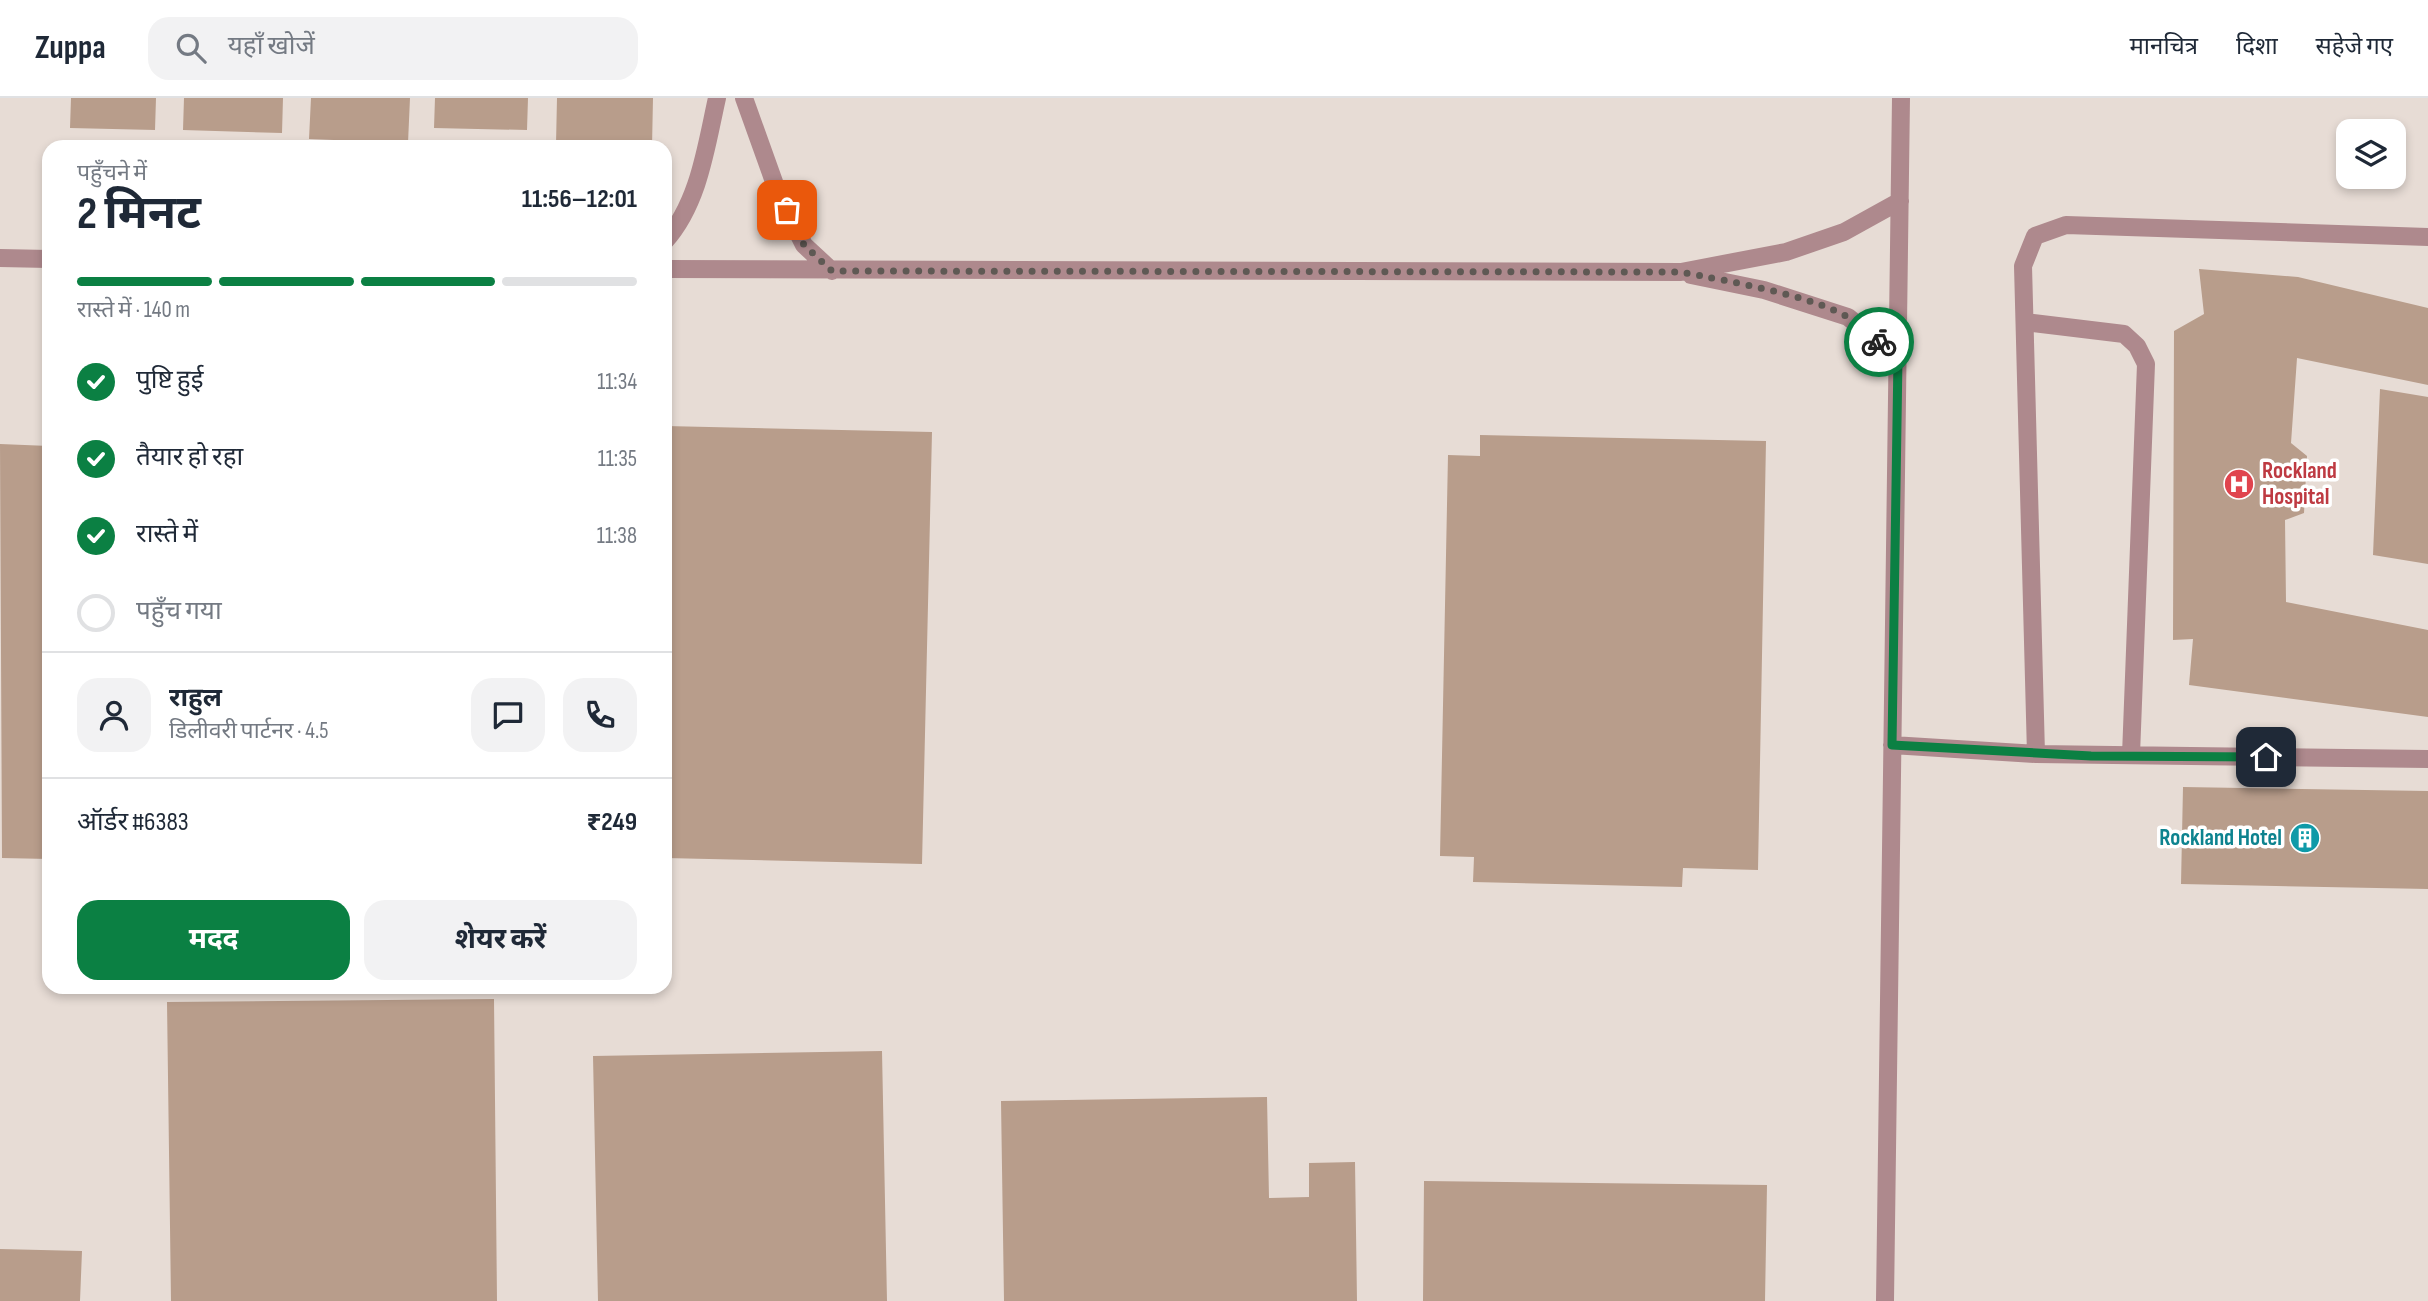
<!DOCTYPE html>
<html lang="hi">
<meta charset="utf-8">
<style>
body{margin:0;font-family:"Sofia Sans Condensed","Noto Sans Devanagari",sans-serif;background:#f2f2f3;color:#1f2937;height:100vh;display:flex;flex-direction:column;font-size:26px;white-space:nowrap}
*{box-sizing:border-box;margin:0}
p{font-size:23px;color:#747a83}
.icon{flex:none;width:38px;height:38px;fill:none;stroke:currentColor;stroke-width:2;stroke-linecap:round;stroke-linejoin:round}
.map{position:relative;flex:1;overflow:hidden}
.drawer{position:absolute;left:42px;top:42px;width:630px;height:854px;display:flex;flex-direction:column;background:#fff;border-radius:21px;box-shadow:0 4px 10px #0003}
.drawer>*{flex:none}
.buttons{position:absolute;left:2336px;top:21px;display:grid;gap:14px}
.buttons a{display:grid;place-items:center;width:70px;height:70px;border-radius:14px;background:#fff;box-shadow:0 4px 10px #0003;font-size:35px}
.pin{position:absolute;display:grid;place-items:center;width:60px;height:60px;color:#fff;margin:-30px;border-radius:14px;box-shadow:0 4px 10px #0006}
.courier{position:absolute;display:grid;place-items:center;width:70px;height:70px;margin:-35px;border:5px solid #0b8043;border-radius:50%;background:#fff;color:#222;box-shadow:0 2px 9px #0007}
.overview em{font-style:normal;font-weight:700}
.overview div{display:flex;flex-direction:column-reverse}
.overview{display:flex;align-items:center;justify-content:space-between;height:119px;padding:0 35px}
h1{font-size:46px;font-weight:700;line-height:52px}
.bar{display:grid;grid-template-columns:repeat(4,1fr);gap:10px 7px;align-content:center;height:84px;padding:0 35px}
.bar i{height:9px;border-radius:5px;background:#e0e1e3}
.bar .current{background:#0b8043}
.bar p{grid-column:span 4}
.line{display:flex;align-items:center;gap:18px;padding:0 35px;border-top:2px solid #e0e1e3}
.line div{flex:1}
.round{display:grid;place-items:center;flex:none;width:74px;height:74px;border-radius:21px;background:#f2f2f3}
ol{padding:0 35px;list-style:none}
li{display:flex;align-items:center;gap:21px;height:77px}
li p{margin-inline-start:auto}
li .icon{padding:7px;border-radius:50%;background:#0b8043;color:#fff;stroke-width:4}
li:last-child{color:#747a83}
li i{width:38px;height:38px;border:4px solid #e0e1e3;border-radius:50%}
.button{display:flex;gap:14px;margin-top:auto;padding:14px 35px}
.button a{flex:1;height:80px;border-radius:21px;background:#0b8043;color:#fff;font-size:28px;font-weight:700;line-height:80px;text-align:center}
.button a+a{background:#f2f2f3;color:#1f2937}
header{display:flex;align-items:center;gap:42px;box-sizing:border-box;height:98px;padding:0 35px;background:#fff;border-bottom:2px solid #e0e1e3}
header strong{font-size:33px}
nav{display:flex;gap:38px;margin-inline-start:auto;font-size:24px}
.search{width:490px;height:63px;background:#f2f2f3;display:flex;align-items:center;gap:18px;box-sizing:border-box;padding:0 24px;border-radius:21px;color:#747a83;font-size:26px}
.map>svg:first-child{display:block}
.building{fill:#b89d8b}
.lines{fill:none;stroke-linecap:round;stroke-linejoin:round}
.minor{stroke:#ae898d;stroke-width:18}
.done{stroke:#5f5954;stroke-width:7;stroke-dasharray:0 12.6}
.route{stroke:#0b8043;stroke-width:9}
.labels{text-anchor:middle;dominant-baseline:central;stroke-width:7;stroke-linejoin:round;paint-order:stroke}
.health-label{font-size:23px;font-weight:bold;fill:#be3a42;stroke:#fff;text-anchor:start}
.culture-label{font-size:23px;font-weight:bold;fill:#0d838f;stroke:#fff;text-anchor:end}
</style>
<header>
<strong>Zuppa</strong>
<div class="search"><svg class="icon" aria-label="search" viewBox="0 0 24 24"><circle cx="10" cy="10" r="6"/><path d="M15 15l6 6"/></svg>यहाँ खोजें</div>
<nav><a>मानचित्र</a><a>दिशा</a><a>सहेजे गए</a></nav>
</header>
<div class="map">
<svg width="2428" height="1203" viewBox="0 0 2428 1203">
<rect width="100%" height="100%" fill="#e7dcd5"/>
<path class="building" d="M 71,0 L 156,0 L 155,32 L 70,30 Z
M 184,0 L 283,0 L 282,35 L 183,32 Z
M 311,0 L 410,0 L 408,45 L 309,41 Z
M 435,0 L 528,0 L 527,32 L 434,30 Z
M 557,0 L 653,0 L 652,49 L 556,46 Z
M 2199,171 L 2298,179 L 2428,210 L 2428,287 L 2297,260 L 2291,345 L 2307,358 L 2304,415 L 2285,422 L 2286,504 L 2428,532 L 2428,619 L 2189,587 L 2193,541 L 2173,542 L 2174,233 L 2204,216 Z
M 2380,291 L 2428,299 L 2428,466 L 2373,457 Z
M 665,328 L 932,334 L 922,766 L 665,760 Z
M 1480,337 L 1766,343 L 1758,772 L 1683,770 L 1682,789 L 1473,784 L 1474,759 L 1440,758 L 1448,357 L 1480,358 Z
M 0,346 L 49,348 L 49,761 L 2,760 Z
M 2183,689 L 2428,693 L 2428,791 L 2181,786 Z
M 494,901 L 497,1203 L 171,1203 L 167,904 Z
M 882,953 L 887,1203 L 598,1203 L 593,958 Z
M 1267,999 L 1269,1100 L 1309,1099 L 1309,1065 L 1355,1064 L 1357,1203 L 1004,1203 L 1001,1003 Z
M 1424,1083 L 1767,1087 L 1765,1203 L 1423,1203 Z
M 0,1151 L 82,1153 L 80,1203 L 0,1203 Z"/>
<g class="lines">
<path class="minor" d="M 744,0 L 778,95 L 804,147 L 832,173
M 2428,139 L 2066,127 L 2035,138 L 2023,168 L 2036,656 L 2428,661
M 665,143 C 699,105 706,49 717,0
M 0,160 L 49,161
M 665,171 L 1681,174 L 1786,154 L 1844,134 L 1900,103
M 1691,177 L 1764,192 L 1848,219 L 1898,260
M 2025,224 L 2124,236 L 2137,248 L 2146,266 L 2131,657
M 1892,647 L 2036,656
M 1885,1203 L 1901,0"/>
</g>
<g class="lines">
<path class="done" d="M 787,112 L 804,147 L 832,173 L 1681,174 C 1726,183 1812,197 1849,220 C 1860,226 1869,236 1879,244"/>
<path class="route" d="M 1879,244 L 1898,260 L 1892,647 L 2091,658 L 2266,659"/>
</g>
<defs>
<g id="hospital-disc" transform="scale(1.575)"><circle r="9.5" fill="#e0444e" stroke="#fff"/><path d="M-5-5h3v3.5h4V-5h3V5h-3V1.5h-4V5h-3Z" fill="#fff"/></g>
<g id="building-disc" transform="scale(1.575)"><circle r="9.5" fill="#0f9aa8" stroke="#fff"/><path d="M-4-6H4V6H1V3H-1V6H-4ZM-2.5-4.3h1.7v1.8h-1.7ZM.8-4.3h1.7v1.8H.8ZM-2.5-1h1.7V.8h-1.7ZM.8-1h1.7V.8H.8Z" fill="#fff"/></g>
</defs>
<g fill-rule="evenodd">
<use href="#hospital-disc" x="2239" y="386"/>
<use href="#building-disc" x="2305" y="740"/>
</g>
<g class="labels">
<g class="health-label">
<text x="2262" y="373">Rockland<tspan x="2262" dy="26">Hospital</tspan></text>
</g>
<g class="culture-label">
<text x="2282" y="740">Rockland Hotel</text>
</g>
</g>
</svg>
<div class="buttons">
<a><svg class="icon" aria-label="layers" viewBox="0 0 24 24"><path d="M12 4l9 5-9 5-9-5zM3 14l9 5 9-5"/></svg></a>
</div>
<div class="pin" style="left:787px;top:112px;background:#ea580c"><svg class="icon" aria-label="bag" viewBox="0 0 24 24"><path d="M5 8h14l-1 12H6zM9 8a3 3 0 0 1 6 0"/></svg></div>
<div class="pin" style="left:2266px;top:659px;background:#1f2937"><svg class="icon" aria-label="home" viewBox="0 0 24 24"><path d="M3 11l9-7 9 7M6 9v11h12V9"/></svg></div>
<div class="courier" style="left:1879px;top:244px"><svg class="icon" aria-label="bike" viewBox="0 0 24 24"><circle cx="6" cy="16" r="4"/><circle cx="18" cy="16" r="4"/><path d="M6 16l4-8h5l3 8M10 8l3 8H6M13 5h3"/></svg></div>
<section class="drawer">
<div class="overview"><div><h1>2 मिनट</h1><p>पहुँचने में</p></div><em>11:56–12:01</em></div>
<div class="bar"><i class="current"></i><i class="current"></i><i class="current"></i><i></i><p>रास्ते में · 140 m</p></div>
<ol>
<li><svg class="icon" aria-label="check" viewBox="0 0 24 24"><path d="M5 12l5 5 9-10"/></svg>पुष्टि हुई<p>11:34</p></li>
<li><svg class="icon" aria-label="check" viewBox="0 0 24 24"><path d="M5 12l5 5 9-10"/></svg>तैयार हो रहा<p>11:35</p></li>
<li><svg class="icon" aria-label="check" viewBox="0 0 24 24"><path d="M5 12l5 5 9-10"/></svg>रास्ते में<p>11:38</p></li>
<li><i></i>पहुँच गया</li>
</ol>
<div class="line" style="height:126px"><a class="round"><svg class="icon" aria-label="person" viewBox="0 0 24 24"><circle cx="12" cy="8" r="4"/><path d="M4 21q1-7 8-7t8 7"/></svg></a><div><b>राहुल</b><p>डिलीवरी पार्टनर · 4.5</p></div><a class="round"><svg class="icon" aria-label="chat" viewBox="0 0 24 24"><path d="M4 5h16v11H9l-5 4z"/></svg></a><a class="round"><svg class="icon" aria-label="phone" viewBox="0 0 24 24"><path d="M5 4h4l2 5-3 2q2 4 5 5l2-3 5 2v4C11 20 4 13 5 4z"/></svg></a></div>
<div class="line" style="height:91px"><div>ऑर्डर #6383</div><b>₹249</b></div>
<div class="button"><a>मदद</a><a>शेयर करें</a></div>
</section>
</div>
